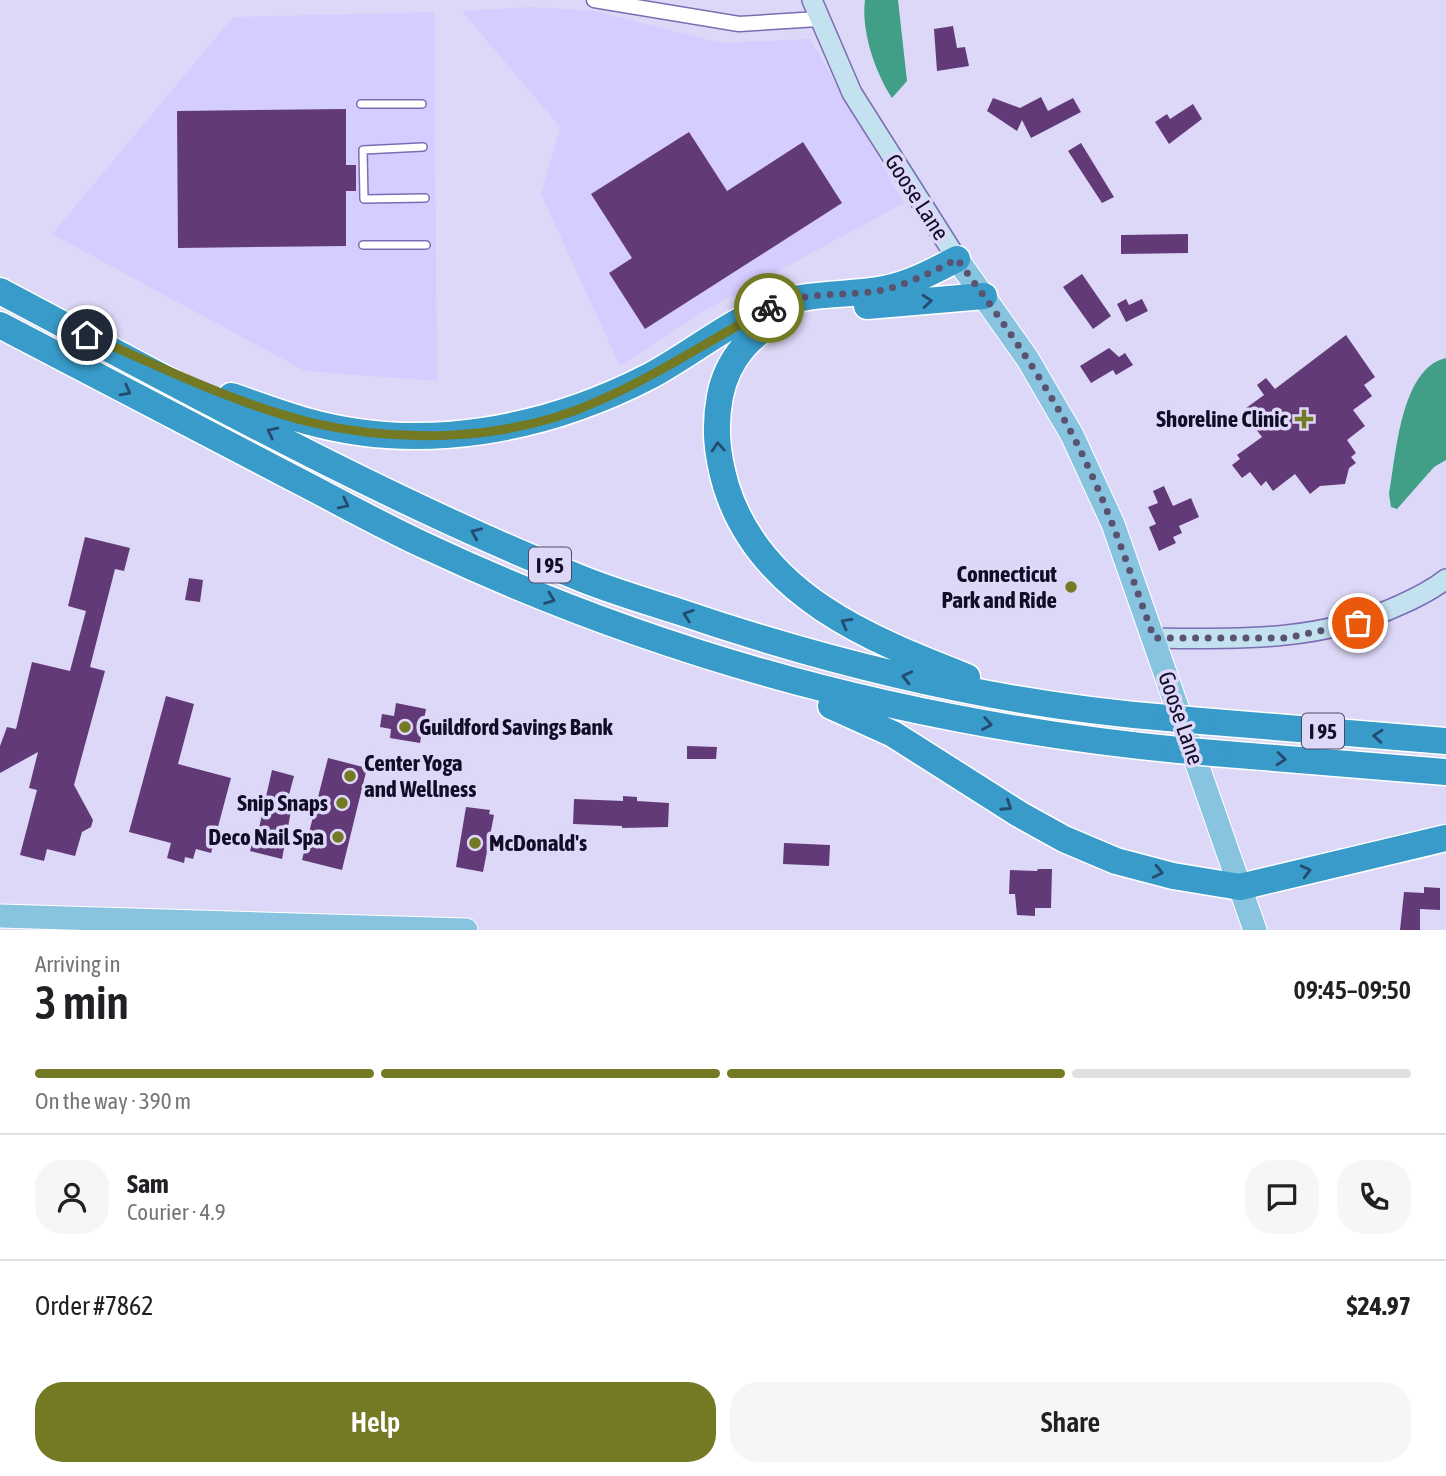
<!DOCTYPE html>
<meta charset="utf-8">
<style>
body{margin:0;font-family:"Asap Condensed",sans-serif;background:#f6f6f6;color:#202124;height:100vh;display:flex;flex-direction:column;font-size:26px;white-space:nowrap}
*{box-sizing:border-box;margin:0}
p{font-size:23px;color:#757577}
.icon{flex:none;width:38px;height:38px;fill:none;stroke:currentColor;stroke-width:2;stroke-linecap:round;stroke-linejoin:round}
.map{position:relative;height:930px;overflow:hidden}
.drawer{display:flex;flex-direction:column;background:#fff;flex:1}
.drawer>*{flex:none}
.pin{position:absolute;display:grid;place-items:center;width:60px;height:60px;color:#fff;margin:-30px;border:4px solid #fff;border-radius:50%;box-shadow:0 2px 7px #0007}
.courier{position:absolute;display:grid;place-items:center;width:70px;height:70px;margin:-35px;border:5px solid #747923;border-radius:50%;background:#fff;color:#222;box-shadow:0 2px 9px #0007}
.summary em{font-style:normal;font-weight:600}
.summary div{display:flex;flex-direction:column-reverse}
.summary{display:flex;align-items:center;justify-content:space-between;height:119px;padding:0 35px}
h1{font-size:46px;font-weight:600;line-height:52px}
.bar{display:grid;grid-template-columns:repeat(4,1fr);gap:10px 7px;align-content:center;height:84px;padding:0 35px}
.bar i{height:9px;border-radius:5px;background:#e0e0e0}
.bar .selected{background:#747923}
.bar p{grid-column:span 4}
.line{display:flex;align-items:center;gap:18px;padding:0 35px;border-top:2px solid #e0e0e0}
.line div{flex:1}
.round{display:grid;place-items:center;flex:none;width:74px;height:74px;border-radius:28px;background:#f6f6f6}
.action{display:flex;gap:14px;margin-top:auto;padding:14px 35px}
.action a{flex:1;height:80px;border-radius:28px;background:#747923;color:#fff;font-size:28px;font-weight:600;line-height:80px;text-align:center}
.action a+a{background:#f6f6f6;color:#202124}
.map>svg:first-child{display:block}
.built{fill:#d5ccff}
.water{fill:#409f86}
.building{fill:#623a78}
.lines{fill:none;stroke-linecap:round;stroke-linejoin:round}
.lane-casing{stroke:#7c6cb3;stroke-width:10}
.street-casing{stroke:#7c6cb3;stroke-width:17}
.secondary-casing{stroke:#7c6cb3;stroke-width:22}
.primary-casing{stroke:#fff;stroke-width:25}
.highway-casing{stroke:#fff;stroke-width:29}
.lane{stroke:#fff;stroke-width:7}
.street{stroke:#fff;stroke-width:14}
.secondary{stroke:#c3e1ef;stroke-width:19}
.primary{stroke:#88c3df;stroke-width:23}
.highway{stroke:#389bc9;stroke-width:26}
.highway-bridge-casing{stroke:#fff;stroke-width:29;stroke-linecap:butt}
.highway-bridge{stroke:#389bc9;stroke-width:26}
.oneway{stroke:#244c70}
.done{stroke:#5a5370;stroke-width:7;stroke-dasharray:0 12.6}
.route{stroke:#747923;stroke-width:9}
.poi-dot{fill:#747923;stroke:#ddd8f7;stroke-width:2.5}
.labels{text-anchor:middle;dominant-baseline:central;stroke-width:7;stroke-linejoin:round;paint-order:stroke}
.shield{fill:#ddd8f7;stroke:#504965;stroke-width:2}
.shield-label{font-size:21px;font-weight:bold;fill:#130c27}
.street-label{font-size:23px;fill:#130c27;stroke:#ddd8f7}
.poi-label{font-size:23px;font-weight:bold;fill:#130c27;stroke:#ddd8f7;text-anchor:end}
</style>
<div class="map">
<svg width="1446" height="930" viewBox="0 0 1446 930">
<rect width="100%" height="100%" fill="#ddd8f7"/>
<path class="built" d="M 532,7 L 594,11 L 721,43 L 810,39 L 904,203 L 704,311 L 620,366 L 541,194 L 560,127 L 462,11 Z
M 434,12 L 437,381 L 305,371 L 52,234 L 233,17 Z"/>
<path class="water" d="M 865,0 L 898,0 L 907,81 L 892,98 C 875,72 861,31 865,0 Z
M 1446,358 L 1446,460 L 1434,467 L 1397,509 L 1391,507 L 1389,494 C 1396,458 1400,368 1446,358 Z"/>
<path class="building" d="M 953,26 L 957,48 L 965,47 L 969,66 L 937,71 L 934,29 Z
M 1041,97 L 1048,111 L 1073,98 L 1081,112 L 1031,138 L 1022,120 L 1017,131 L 987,111 L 993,98 L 1020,108 Z
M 1193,104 L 1202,119 L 1169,144 L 1155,122 L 1167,114 L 1170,119 Z
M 346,109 L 346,165 L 356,165 L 356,191 L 346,191 L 346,246 L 178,248 L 177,111 Z
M 689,132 L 727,191 L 803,142 L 842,203 L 645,329 L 609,273 L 632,258 L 591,194 Z
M 1081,143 L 1114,197 L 1102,203 L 1068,151 Z
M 1188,234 L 1188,253 L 1121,254 L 1121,235 Z
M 1082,274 L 1111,316 L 1093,329 L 1063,287 Z
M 1126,299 L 1129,305 L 1142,299 L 1148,311 L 1126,322 L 1117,304 Z
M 1346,335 L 1375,377 L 1364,385 L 1372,396 L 1353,410 L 1365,426 L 1347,440 L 1356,453 L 1351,457 L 1356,463 L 1349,468 L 1345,484 L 1320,486 L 1310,494 L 1295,474 L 1273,491 L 1266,481 L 1261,486 L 1250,472 L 1242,478 L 1232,465 L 1240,459 L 1237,455 L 1262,437 L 1242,411 L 1264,395 L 1257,385 L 1266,378 L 1275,389 Z
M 1109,348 L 1119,357 L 1125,353 L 1133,365 L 1116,375 L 1113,370 L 1091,383 L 1080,366 Z
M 1164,486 L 1173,506 L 1191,498 L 1199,517 L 1179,526 L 1182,533 L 1173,537 L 1176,543 L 1159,551 L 1149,527 L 1156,524 L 1148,507 L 1158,503 L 1153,491 Z
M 85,537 L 130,548 L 124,571 L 115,569 L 90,667 L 105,671 L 74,785 L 93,820 L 91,827 L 82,832 L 75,856 L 47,849 L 44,861 L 20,855 L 37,790 L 29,788 L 38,752 L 0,773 L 0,746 L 7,727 L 16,729 L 32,662 L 70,671 L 86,611 L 68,606 Z
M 189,578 L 203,580 L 200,602 L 185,600 Z
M 166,696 L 194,704 L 178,764 L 231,778 L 211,853 L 196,849 L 193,859 L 185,857 L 184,863 L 167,858 L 171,843 L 129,832 Z
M 396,703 L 426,709 L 420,743 L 390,738 L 391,729 L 380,727 L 382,714 L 394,716 Z
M 687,746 L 717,747 L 716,759 L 687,759 Z
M 328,758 L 367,768 L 342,870 L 302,860 Z
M 272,770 L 294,776 L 285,810 L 291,811 L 282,859 L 250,851 L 254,837 L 257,837 Z
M 623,796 L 637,797 L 637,801 L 669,803 L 668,827 L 622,828 L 622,826 L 573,824 L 574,799 L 623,801 Z
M 466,807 L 490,810 L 489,814 L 494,815 L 483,872 L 456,867 Z
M 784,843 L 830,845 L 829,866 L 783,864 Z
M 1038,869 L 1052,869 L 1051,908 L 1035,908 L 1035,916 L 1017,915 L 1015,894 L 1009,894 L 1010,870 L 1037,871 Z
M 1424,887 L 1440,888 L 1440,910 L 1420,909 L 1420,930 L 1400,930 L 1404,892 L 1424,893 Z"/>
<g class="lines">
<g class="lane-casing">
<path id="lane" d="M 361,104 L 422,104
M 423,147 L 363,150 L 364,199 L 425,198
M 363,245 L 426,245"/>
</g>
<g class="street-casing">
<path id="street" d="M 594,0 L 739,24 L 818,19"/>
</g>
<g class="secondary-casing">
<path id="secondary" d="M 812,0 L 852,93 L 957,259
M 1154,638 C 1239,639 1320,642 1400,605 C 1416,598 1432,590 1446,579"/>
</g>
<g class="primary-casing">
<path id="primary" d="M 957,259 L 1027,358 L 1072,435 L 1113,524 L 1255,930
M 0,916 L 466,930"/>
</g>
<g class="highway-casing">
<path id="highway" d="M 0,291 C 189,391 378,496 575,576 C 608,590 643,600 677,611 C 835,665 1001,705 1168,718
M 867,306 L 984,296
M 785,319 C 750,331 727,361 720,396 C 714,428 717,455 726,486 C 760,595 869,639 967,677
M 0,325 C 98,376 195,427 293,478 C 338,501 382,526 428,547 C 665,658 919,725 1179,750
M 231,396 C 256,404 281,414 306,421 C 422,454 545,430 650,376 C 691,354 730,321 774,305 C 809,292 848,296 884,289 C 910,284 934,271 957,259
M 831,706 L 893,734 L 1019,814 L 1064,839 L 1116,861 L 1173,876 L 1240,887 L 1446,838
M 1201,721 L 1446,741
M 1213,753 L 1446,772"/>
</g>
<use href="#lane" class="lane"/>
<use href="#street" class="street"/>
<use href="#secondary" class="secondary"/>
<use href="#primary" class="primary"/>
<use href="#highway" class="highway"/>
<g class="highway-bridge-casing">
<path id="highway-bridge" d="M 1168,718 L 1201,721
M 1179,750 L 1213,753"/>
</g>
<use href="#highway-bridge" class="highway-bridge"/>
</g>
<defs><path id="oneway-chevron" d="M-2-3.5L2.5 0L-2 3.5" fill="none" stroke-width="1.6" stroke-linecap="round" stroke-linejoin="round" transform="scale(1.75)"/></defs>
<g class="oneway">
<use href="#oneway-chevron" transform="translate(927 301) rotate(-5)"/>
<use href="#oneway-chevron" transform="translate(126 391) rotate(28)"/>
<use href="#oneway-chevron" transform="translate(272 432) rotate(-153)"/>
<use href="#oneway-chevron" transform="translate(718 447) rotate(-94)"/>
<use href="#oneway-chevron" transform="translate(344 504) rotate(27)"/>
<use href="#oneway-chevron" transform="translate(476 533) rotate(-156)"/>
<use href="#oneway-chevron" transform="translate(550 599) rotate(21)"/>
<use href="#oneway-chevron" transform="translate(688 615) rotate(-161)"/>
<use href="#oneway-chevron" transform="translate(846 623) rotate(-151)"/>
<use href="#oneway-chevron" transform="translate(907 677) rotate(-167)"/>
<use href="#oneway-chevron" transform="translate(987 724) rotate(10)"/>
<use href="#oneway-chevron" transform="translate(1378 736) rotate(-175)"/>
<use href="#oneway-chevron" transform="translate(1281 759) rotate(5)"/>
<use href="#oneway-chevron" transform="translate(1007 806) rotate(33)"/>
<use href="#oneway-chevron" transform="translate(1306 871) rotate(-14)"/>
<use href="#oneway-chevron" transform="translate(1158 872) rotate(13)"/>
</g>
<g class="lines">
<path class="done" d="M 769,308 C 804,289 850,298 887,289 C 912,282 935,271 957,259 C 998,315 1039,372 1072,434 C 1106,499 1129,569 1154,638 L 1286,638 L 1358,623"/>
<path class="route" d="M 87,335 C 159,366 233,403 309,422 C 401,444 509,441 596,402 C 656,376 712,339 769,308"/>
</g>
<g class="poi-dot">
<path d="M1300.5 408.5h7v7h7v7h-7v7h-7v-7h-7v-7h7z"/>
<circle cx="1071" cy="587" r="7"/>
<circle cx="405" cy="727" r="7"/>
<circle cx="350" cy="776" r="7"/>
<circle cx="342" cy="803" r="7"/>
<circle cx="338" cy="837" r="7"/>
<circle cx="475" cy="843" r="7"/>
</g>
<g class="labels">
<g class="shield">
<rect x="529" y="547.5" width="42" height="35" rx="5"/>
<rect x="1302" y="713.5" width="42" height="35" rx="5"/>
</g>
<g class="shield-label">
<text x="550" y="565">I 95</text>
<text x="1323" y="731">I 95</text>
</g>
<g class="street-label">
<text transform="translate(917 197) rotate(57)">Goose Lane</text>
<text transform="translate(1181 718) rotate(71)">Goose Lane</text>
</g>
<g class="poi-label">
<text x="1288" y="419">Shoreline Clinic</text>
<text x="1057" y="574">Connecticut<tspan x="1057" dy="26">Park and Ride</tspan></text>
<text x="419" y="727" text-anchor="start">Guildford Savings Bank</text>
<text x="364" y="763" text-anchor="start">Center Yoga<tspan x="364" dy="26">and Wellness</tspan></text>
<text x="328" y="803">Snip Snaps</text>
<text x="324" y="837">Deco Nail Spa</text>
<text x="489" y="843" text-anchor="start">McDonald's</text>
</g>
</g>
</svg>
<div class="pin" style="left:1358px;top:623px;background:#ea580c"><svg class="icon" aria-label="bag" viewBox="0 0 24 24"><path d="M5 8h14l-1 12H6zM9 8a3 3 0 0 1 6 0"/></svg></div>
<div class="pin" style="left:87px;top:335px;background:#1f2937"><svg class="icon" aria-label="home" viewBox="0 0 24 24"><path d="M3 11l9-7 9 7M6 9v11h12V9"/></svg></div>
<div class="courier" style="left:769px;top:308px"><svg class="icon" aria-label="bike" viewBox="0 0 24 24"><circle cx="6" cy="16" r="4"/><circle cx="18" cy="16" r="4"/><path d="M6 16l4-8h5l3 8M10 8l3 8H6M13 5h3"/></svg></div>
</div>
<section class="drawer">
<div class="summary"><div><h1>3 min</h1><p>Arriving in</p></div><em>09:45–09:50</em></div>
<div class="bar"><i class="selected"></i><i class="selected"></i><i class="selected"></i><i></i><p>On the way · 390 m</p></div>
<div class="line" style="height:126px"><a class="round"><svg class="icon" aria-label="person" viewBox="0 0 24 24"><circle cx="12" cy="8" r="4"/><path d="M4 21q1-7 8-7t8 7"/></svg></a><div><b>Sam</b><p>Courier · 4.9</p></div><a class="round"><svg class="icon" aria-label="chat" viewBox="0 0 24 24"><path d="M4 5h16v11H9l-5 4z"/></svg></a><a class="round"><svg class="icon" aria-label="phone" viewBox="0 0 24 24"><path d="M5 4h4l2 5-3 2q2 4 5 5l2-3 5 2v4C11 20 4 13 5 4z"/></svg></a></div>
<div class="line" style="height:91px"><div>Order #7862</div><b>$24.97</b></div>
<div class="action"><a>Help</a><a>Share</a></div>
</section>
